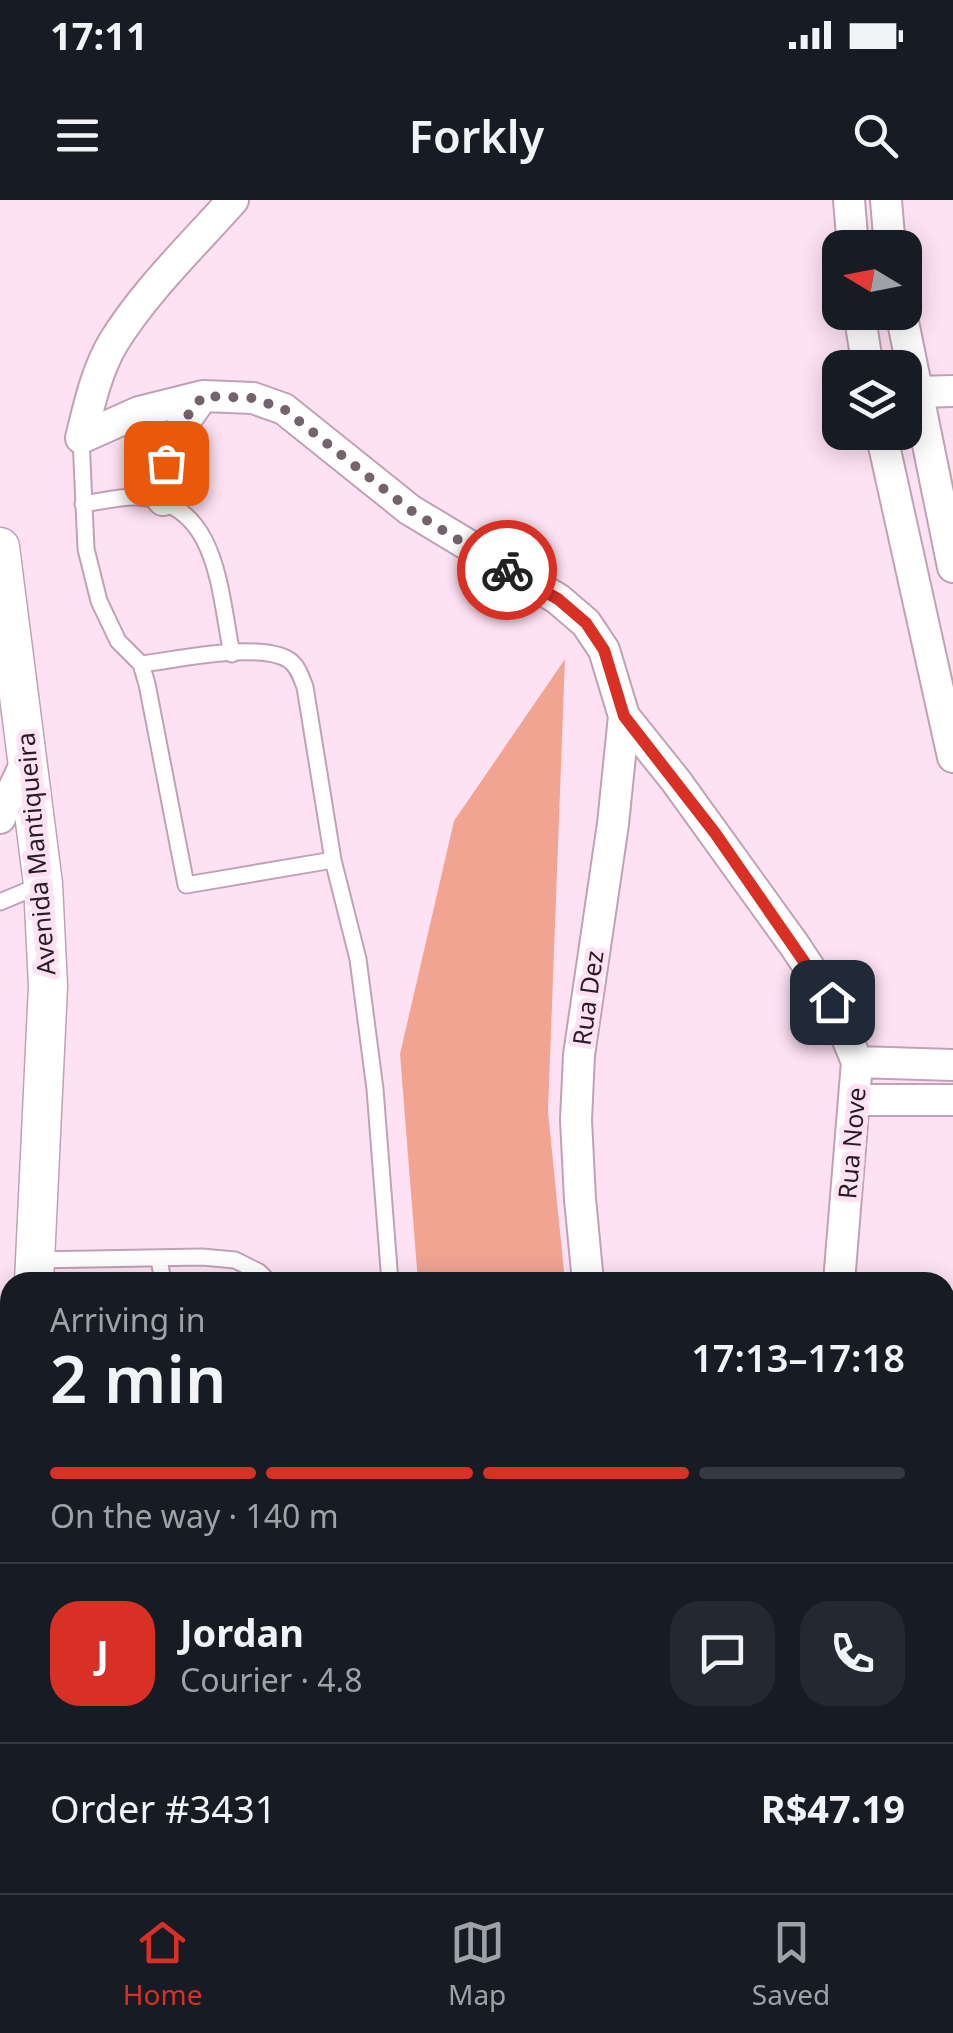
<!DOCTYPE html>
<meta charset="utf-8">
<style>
body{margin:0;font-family:"Noto Sans",sans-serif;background:#242831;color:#f1f3f6;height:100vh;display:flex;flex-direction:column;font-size:38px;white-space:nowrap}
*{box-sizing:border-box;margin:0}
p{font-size:32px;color:#9ea1a6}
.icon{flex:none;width:55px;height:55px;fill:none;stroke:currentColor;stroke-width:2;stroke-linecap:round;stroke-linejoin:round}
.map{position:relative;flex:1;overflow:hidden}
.details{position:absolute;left:0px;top:1072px;width:955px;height:622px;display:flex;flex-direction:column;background:#171b24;border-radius:30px 30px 0 0;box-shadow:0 5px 25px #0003}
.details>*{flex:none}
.needle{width:65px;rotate:280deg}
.tools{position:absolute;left:822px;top:30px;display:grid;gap:20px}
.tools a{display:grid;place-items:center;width:100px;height:100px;border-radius:20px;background:#171b24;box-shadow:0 5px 25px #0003;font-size:50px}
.pin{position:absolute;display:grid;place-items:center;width:85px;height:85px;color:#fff;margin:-42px;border-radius:20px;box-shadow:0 5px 15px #0006}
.courier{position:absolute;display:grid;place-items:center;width:100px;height:100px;margin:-50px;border:8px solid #d93025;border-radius:50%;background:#fff;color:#222;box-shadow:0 2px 12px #0007}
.overview em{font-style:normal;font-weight:600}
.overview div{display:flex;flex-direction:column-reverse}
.overview{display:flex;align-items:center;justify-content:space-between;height:170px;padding:0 50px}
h1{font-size:65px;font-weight:600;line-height:75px}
.bar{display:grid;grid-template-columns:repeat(4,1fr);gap:15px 10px;align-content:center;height:120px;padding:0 50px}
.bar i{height:12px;border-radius:8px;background:#363941}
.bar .selected{background:#d93025}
.bar p{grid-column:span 4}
.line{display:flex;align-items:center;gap:25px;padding:0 50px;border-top:2px solid #363941}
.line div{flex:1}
.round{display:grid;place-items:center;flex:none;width:105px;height:105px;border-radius:30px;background:#242831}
.status{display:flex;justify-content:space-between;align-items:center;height:70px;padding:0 50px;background:#171b24;direction:ltr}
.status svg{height:28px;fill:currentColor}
header{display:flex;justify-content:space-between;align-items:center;height:130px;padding:0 50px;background:#171b24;font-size:45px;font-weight:600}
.tab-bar{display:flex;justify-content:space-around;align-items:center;height:140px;border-top:2px solid #363941;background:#171b24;font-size:28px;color:#9ea1a6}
.tab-bar a{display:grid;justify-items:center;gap:5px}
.tab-bar .selected{color:#d93025}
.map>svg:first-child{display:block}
.green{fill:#fbccc1}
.forest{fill:#f2a493}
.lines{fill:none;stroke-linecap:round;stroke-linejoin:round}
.service-casing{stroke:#c1a1b5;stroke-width:19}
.minor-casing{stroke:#c1a1b5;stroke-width:34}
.tertiary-casing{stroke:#c1a1b5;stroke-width:41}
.service{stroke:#fff;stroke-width:15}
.minor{stroke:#fff;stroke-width:30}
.tertiary{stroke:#fff;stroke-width:38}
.done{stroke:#74626c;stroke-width:10;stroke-dasharray:0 18}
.route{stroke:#d93025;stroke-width:12}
.labels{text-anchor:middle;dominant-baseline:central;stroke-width:10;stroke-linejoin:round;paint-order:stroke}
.street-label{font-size:25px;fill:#291d24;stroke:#fee2f3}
</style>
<div class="status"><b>17:11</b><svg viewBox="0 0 49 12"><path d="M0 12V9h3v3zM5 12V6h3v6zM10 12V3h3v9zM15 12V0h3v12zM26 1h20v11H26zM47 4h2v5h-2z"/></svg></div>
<header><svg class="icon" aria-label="menu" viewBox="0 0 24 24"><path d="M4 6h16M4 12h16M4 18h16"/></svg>Forkly<svg class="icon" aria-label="search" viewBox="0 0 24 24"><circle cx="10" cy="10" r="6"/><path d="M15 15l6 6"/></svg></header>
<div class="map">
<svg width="953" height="1693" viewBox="0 0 953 1693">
<rect width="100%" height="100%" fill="#fee2f3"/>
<path class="green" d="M 260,1685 L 592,1685 L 598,1693 L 266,1693 Z"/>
<path class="forest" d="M 565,459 L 548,911 L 565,1082 L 418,1082 L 400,854 L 454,621 Z
M 953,1488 L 953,1693 L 788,1693 L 776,1685 L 945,1685 L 945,1489 Z"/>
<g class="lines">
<g class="service-casing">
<path id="service" d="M 81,238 L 86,349 L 99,401 L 118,441 L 141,464 L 147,484 L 186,685 L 333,660 L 305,487 C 301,477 298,466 289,460 C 258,441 177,460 141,464
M 83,304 C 100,302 120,296 137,297 C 219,301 219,392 232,454
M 333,660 L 358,759 L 375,889 L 390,1082
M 0,702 L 43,684
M 159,1059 L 163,1082
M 35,1060 L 202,1057 L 235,1060 L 259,1072 L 269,1082
M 0,1496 L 10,1527
M 96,1685 L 101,1693
M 689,1685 L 699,1693"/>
</g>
<g class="minor-casing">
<path id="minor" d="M 849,0 L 853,48
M 886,0 L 890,48
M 859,112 L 868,168
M 901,112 L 953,367
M 905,196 L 917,192 L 953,191
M 881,232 L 953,557
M 81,238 L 139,212 L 203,196 L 253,198 L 284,209 L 410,310 L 558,399 L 586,423 L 604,450 L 624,516 L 613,624 L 579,855 L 576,920 L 580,999 L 588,1082
M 81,238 C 89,206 96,172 113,143 C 145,91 192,46 233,0
M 163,300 C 167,251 173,235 203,196
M 624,516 L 676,581 L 795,746 L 832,802 L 857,862 L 839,1082
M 0,618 L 28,558
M 857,862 L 953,865
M 856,900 L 953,900
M 945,1316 L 953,1320
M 945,1430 L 953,1430"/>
</g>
<g class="tertiary-casing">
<path id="tertiary" d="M 0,347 L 43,684 L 48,786 L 34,1082
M 193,1685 L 198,1693"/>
</g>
<use href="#service" class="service"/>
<use href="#minor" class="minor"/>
<use href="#tertiary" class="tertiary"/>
</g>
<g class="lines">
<path class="done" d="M 166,263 L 178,228 L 203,196 L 252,198 L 284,209 L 410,310 L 507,370"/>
<path class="route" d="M 507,370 L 558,399 L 586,423 L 604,450 L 624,516 L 715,633 L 832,802"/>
</g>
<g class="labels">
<g class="street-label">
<text transform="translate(35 654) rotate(-95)">Avenida Mantiqueira</text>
<text transform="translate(587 798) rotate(-82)">Rua Dez</text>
<text transform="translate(851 943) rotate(-85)">Rua Nove</text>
</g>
</g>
</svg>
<div class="tools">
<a><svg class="needle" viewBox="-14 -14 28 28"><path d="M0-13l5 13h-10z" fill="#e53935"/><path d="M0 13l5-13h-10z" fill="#9ea1a6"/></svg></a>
<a><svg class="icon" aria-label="layers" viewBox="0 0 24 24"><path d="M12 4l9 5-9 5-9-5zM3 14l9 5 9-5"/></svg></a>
</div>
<div class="pin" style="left:166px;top:263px;background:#ea580c"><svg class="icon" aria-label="bag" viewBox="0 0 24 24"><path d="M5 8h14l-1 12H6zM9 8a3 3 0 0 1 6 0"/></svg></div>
<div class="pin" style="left:832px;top:802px;background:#1f2937"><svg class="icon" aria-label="home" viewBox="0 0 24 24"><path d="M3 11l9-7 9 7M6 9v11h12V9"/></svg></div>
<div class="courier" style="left:507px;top:370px"><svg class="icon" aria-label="bike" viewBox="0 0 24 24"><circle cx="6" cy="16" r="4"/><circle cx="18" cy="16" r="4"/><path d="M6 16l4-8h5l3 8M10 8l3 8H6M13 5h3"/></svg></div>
<section class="details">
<div class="overview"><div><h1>2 min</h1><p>Arriving in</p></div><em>17:13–17:18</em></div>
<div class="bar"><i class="selected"></i><i class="selected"></i><i class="selected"></i><i></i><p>On the way · 140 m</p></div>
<div class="line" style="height:180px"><b class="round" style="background:#d93025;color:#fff">J</b><div><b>Jordan</b><p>Courier · 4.8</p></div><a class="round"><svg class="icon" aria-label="chat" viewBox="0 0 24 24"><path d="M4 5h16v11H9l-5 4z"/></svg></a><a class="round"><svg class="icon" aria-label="phone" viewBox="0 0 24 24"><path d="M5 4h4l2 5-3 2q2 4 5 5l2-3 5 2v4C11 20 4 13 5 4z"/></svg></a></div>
<div class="line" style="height:130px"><div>Order #3431</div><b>R$47.19</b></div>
</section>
</div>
<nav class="tab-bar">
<a class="selected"><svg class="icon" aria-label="home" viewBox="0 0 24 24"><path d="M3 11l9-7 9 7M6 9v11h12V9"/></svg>Home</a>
<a><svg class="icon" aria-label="map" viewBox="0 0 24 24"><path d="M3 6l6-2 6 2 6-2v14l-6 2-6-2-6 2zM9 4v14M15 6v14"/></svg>Map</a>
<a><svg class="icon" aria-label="saved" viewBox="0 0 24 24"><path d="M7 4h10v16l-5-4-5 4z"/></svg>Saved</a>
</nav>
